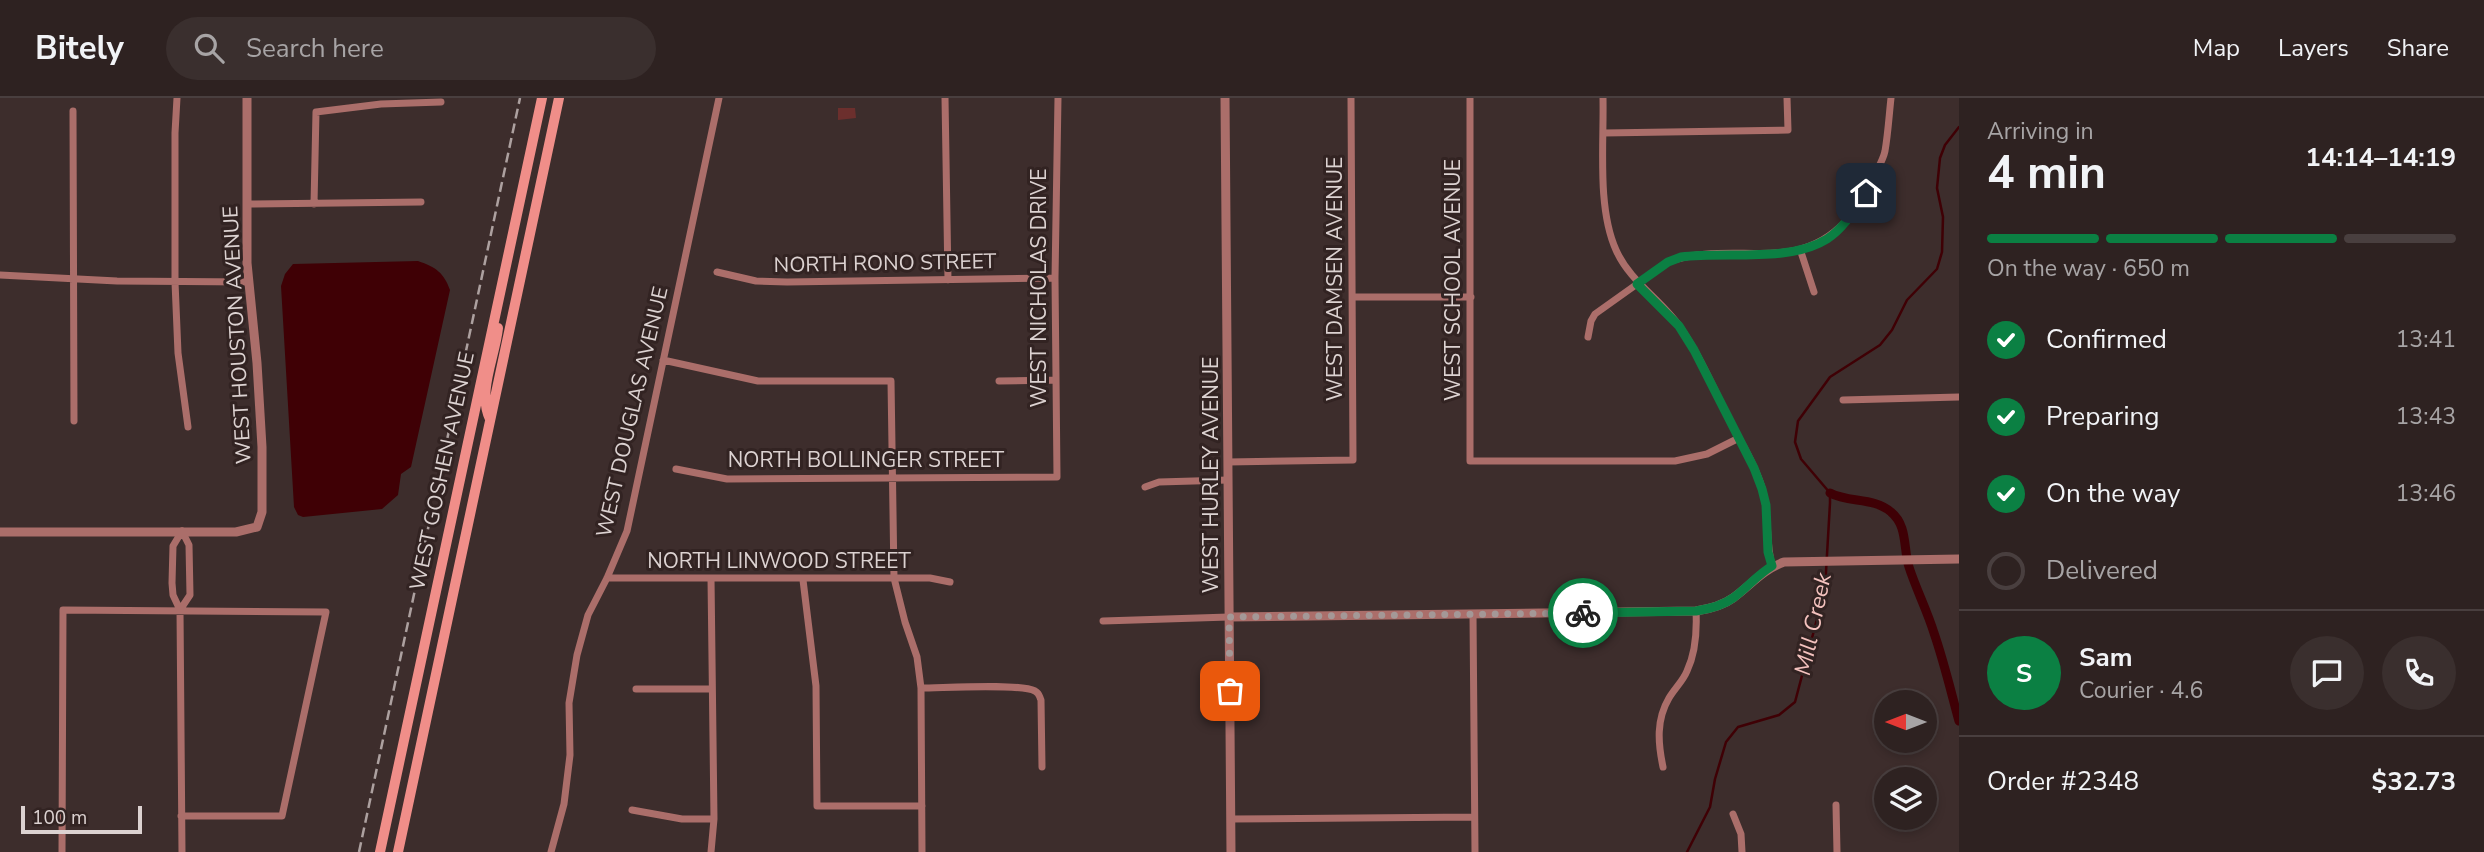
<!DOCTYPE html>
<meta charset="utf-8">
<style>
body{margin:0;font-family:"Nunito Sans",sans-serif;background:#3a2f2e;color:#f1f3f6;height:100vh;display:flex;flex-direction:column;font-size:26px;white-space:nowrap}
*{box-sizing:border-box;margin:0}
p{font-size:23px;color:#a7a4a5}
.icon{flex:none;width:38px;height:38px;fill:none;stroke:currentColor;stroke-width:2;stroke-linecap:round;stroke-linejoin:round}
.map{position:relative;flex:1;overflow:hidden}
.drawer{display:flex;flex-direction:column;background:#2e2221;width:525px}
.drawer>*{flex:none}
.needle{width:46px;rotate:270deg}
.buttons{position:absolute;left:1874px;top:592px;display:grid;gap:14px}
.buttons a{display:grid;place-items:center;width:63px;height:63px;border-radius:50%;background:#2e2221;box-shadow:0 4px 10px #0003,0 0 0 2px #493f3f;font-size:35px}
.scale{position:absolute;left:21px;bottom:18px;width:121px;box-sizing:border-box;padding-left:7px;border:4px solid #dcd2d1;border-top:0;font-size:19px;line-height:24px;white-space:nowrap;color:#dcd2d1;-webkit-text-stroke:5px #322322;paint-order:stroke}
.pin{position:absolute;display:grid;place-items:center;width:60px;height:60px;color:#fff;margin:-30px;border-radius:14px;box-shadow:0 4px 10px #0006}
.courier{position:absolute;display:grid;place-items:center;width:70px;height:70px;margin:-35px;border:5px solid #0b8043;border-radius:50%;background:#fff;color:#222;box-shadow:0 2px 9px #0007}
.summary em{font-style:normal;font-weight:700}
.summary div{display:flex;flex-direction:column-reverse}
.summary{display:flex;align-items:center;justify-content:space-between;height:119px;padding:0 28px}
h1{font-size:46px;font-weight:700;line-height:52px}
.bar{display:grid;grid-template-columns:repeat(4,1fr);gap:10px 7px;align-content:center;height:84px;padding:0 28px}
.bar i{height:9px;border-radius:5px;background:#493f3f}
.bar .current{background:#0b8043}
.bar p{grid-column:span 4}
.line{display:flex;align-items:center;gap:18px;padding:0 28px;border-top:2px solid #493f3f}
.line div{flex:1}
.round{display:grid;place-items:center;flex:none;width:74px;height:74px;border-radius:37px;background:#3a2f2e}
ol{padding:0 28px;list-style:none}
li{display:flex;align-items:center;gap:21px;height:77px}
li p{margin-inline-start:auto}
li .icon{padding:7px;border-radius:50%;background:#0b8043;color:#fff;stroke-width:4}
li:last-child{color:#a7a4a5}
li i{width:38px;height:38px;border:4px solid #493f3f;border-radius:50%}
header{display:flex;align-items:center;gap:42px;box-sizing:border-box;height:98px;padding:0 35px;background:#2e2221;border-bottom:2px solid #493f3f}
header strong{font-size:33px}
nav{display:flex;gap:38px;margin-inline-start:auto;font-size:24px}
.search{width:490px;height:63px;background:#3a2f2e;display:flex;align-items:center;gap:18px;box-sizing:border-box;padding:0 24px;border-radius:38px;color:#a7a4a5;font-size:26px}
main{display:flex;flex:1;min-height:0}
.map>svg:first-child{display:block}
.green{fill:#6c2f2d}
.water{fill:#3f0005}
.lines{fill:none;stroke-linecap:round;stroke-linejoin:round}
.stream{stroke:#3f0005;stroke-width:2.5}
.canal{stroke:#3f0005;stroke-width:9}
.minor{stroke:#ab6e6a;stroke-width:7}
.tertiary{stroke:#ab6e6a;stroke-width:9}
.secondary{stroke:#f08e89;stroke-width:10}
.rail{stroke:#ada1a0;stroke-width:2.5;stroke-dasharray:10 5;stroke-linecap:butt}
.done{stroke:#a49897;stroke-width:7;stroke-dasharray:0 12.6}
.route{stroke:#0b8043;stroke-width:9}
.labels{text-anchor:middle;dominant-baseline:central;stroke-width:6;stroke-linejoin:round;paint-order:stroke}
.street-label{font-size:21px;fill:#dcd2d1;stroke:#322322}
.water-label{font-size:23px;font-style:italic;fill:#f4c2be;stroke:#322322}
</style>
<header>
<strong>Bitely</strong>
<div class="search"><svg class="icon" aria-label="search" viewBox="0 0 24 24"><circle cx="10" cy="10" r="6"/><path d="M15 15l6 6"/></svg>Search here</div>
<nav><a>Map</a><a>Layers</a><a>Share</a></nav>
</header>
<main>
<div class="map">
<svg width="1959" height="754" viewBox="0 0 1959 754">
<rect width="100%" height="100%" fill="#3d2d2c"/>
<path class="green" d="M 838,10 L 855,10 L 856,20 L 838,22 Z"/>
<path class="water" d="M 418,163 C 436,169 444,175 450,192 L 411,369 L 401,376 L 398,397 L 382,411 L 303,419 L 298,417 L 294,409 L 281,188 L 285,176 L 293,166 Z"/>
<g class="lines">
<path class="stream" d="M 1687,754 L 1710,709 L 1715,681 L 1726,644 L 1738,629 L 1779,617 L 1795,604 L 1825,491 L 1830,405 L 1830,395 L 1801,361 L 1795,344 L 1798,323 L 1830,279 L 1880,247 L 1892,232 L 1907,202 L 1937,171 L 1942,154 L 1943,119 L 1937,90 L 1940,60 L 1945,47 L 1959,29"/>
<path class="canal" d="M 1830,395 C 1849,405 1874,399 1891,414 C 1908,428 1903,450 1909,469 C 1916,491 1927,512 1934,535 C 1944,564 1951,594 1959,623"/>
<path class="minor" d="M 177,0 L 175,35 L 175,184 L 178,255 L 188,329
M 945,0 L 948,182
M 1470,0 L 1470,363 L 1675,363 L 1707,356 L 1739,340
M 1603,0 C 1604,46 1597,110 1616,152 C 1630,184 1661,201 1680,229 C 1700,258 1714,291 1730,323 C 1741,345 1755,366 1762,390 C 1770,415 1765,442 1772,468
M 73,13 L 74,323
M 1604,35 L 1788,32 L 1787,0
M 247,106 L 421,104
M 314,106 L 316,14 L 381,6 L 441,4
M 1800,151 L 1814,194
M 717,174 L 756,183 L 787,184 L 1055,180
M 0,177 L 117,183 L 248,184
M 1353,199 L 1471,199
M 1588,239 L 1591,223 L 1595,216 L 1668,164 C 1702,151 1740,157 1775,155 C 1824,153 1851,125 1872,83 C 1876,73 1883,63 1885,53 C 1888,36 1889,18 1891,0
M 663,262 L 758,283 L 891,283 L 894,480 L 905,524 L 917,559 L 921,590 L 922,754
M 999,283 L 1056,282
M 1843,302 L 1959,299
M 1228,364 L 1353,362 L 1351,0
M 676,371 L 727,381 L 1057,379 L 1055,180 L 1058,0
M 1145,389 L 1159,384 L 1228,382
M 607,480 L 930,480 L 950,484
M 803,482 L 816,588 L 817,708 L 922,708
M 180,512 L 190,497 L 189,447 L 182,433
M 1473,516 L 1475,754
M 1103,523 L 1229,519
M 921,590 C 943,590 1019,585 1035,593 C 1040,596 1039,598 1041,602 L 1042,669
M 636,591 L 712,591
M 1663,669 C 1658,645 1656,622 1669,600 C 1675,590 1683,583 1687,573 C 1696,554 1697,533 1696,513
M 1836,707 L 1837,754
M 632,712 L 682,721 L 714,721
M 1733,716 L 1741,736 L 1742,754
M 1231,721 L 1474,719
M 62,754 L 63,512 L 326,514 L 282,718 L 181,718
M 182,754 L 180,512 L 173,497 L 172,485 L 173,448 L 182,433
M 551,754 L 564,706 L 570,657 L 569,605 L 577,557 L 588,517 L 607,480 L 627,433 L 719,0
M 711,754 L 714,721 L 711,480"/>
<path class="tertiary" d="M 1225,0 L 1231,754
M 0,434 L 236,434 L 257,429 L 262,414 L 262,349 L 257,265 L 247,165 L 247,0
M 1229,519 L 1696,513 C 1709,511 1722,508 1733,500 C 1751,487 1762,472 1784,464 L 1959,461"/>
<path class="secondary" d="M 490,321 C 477,294 495,259 498,230
M 380,754 L 542,0
M 398,754 L 559,0"/>
<path class="rail" d="M 359,754 L 520,0"/>
</g>
<g class="lines">
<path class="done" d="M 1230,593 L 1229,519 L 1583,515"/>
<path class="route" d="M 1583,515 L 1696,513 C 1709,511 1722,508 1733,500 C 1747,490 1757,477 1772,468 L 1768,454 L 1766,407 L 1762,391 L 1754,370 L 1694,252 L 1679,228 L 1637,186 L 1668,164 L 1681,159 C 1725,153 1789,165 1827,141 C 1844,130 1855,111 1866,95"/>
</g>
<g class="labels">
<g class="street-label">
<text transform="translate(885 165) rotate(-1)">NORTH RONO STREET</text>
<text transform="translate(1335 181) rotate(-90)">WEST DAMSEN AVENUE</text>
<text transform="translate(1453 182) rotate(-90)">WEST SCHOOL AVENUE</text>
<text transform="translate(1039 190) rotate(-90)">WEST NICHOLAS DRIVE</text>
<text transform="translate(237 237) rotate(-93)">WEST HOUSTON AVENUE</text>
<text transform="translate(632 314) rotate(-77)">WEST DOUGLAS AVENUE</text>
<text x="866" y="362">NORTH BOLLINGER STREET</text>
<text transform="translate(442 373) rotate(-78)">WEST GOSHEN AVENUE</text>
<text transform="translate(1211 377) rotate(-90)">WEST HURLEY AVENUE</text>
<text x="779" y="463">NORTH LINWOOD STREET</text>
</g>
<g class="water-label">
<text transform="translate(1813 526) rotate(-78)">Mill Creek</text>
</g>
</g>
</svg>
<div class="buttons">
<a><svg class="needle" viewBox="-14 -14 28 28"><path d="M0-13l5 13h-10z" fill="#e53935"/><path d="M0 13l5-13h-10z" fill="#a7a4a5"/></svg></a>
<a><svg class="icon" aria-label="layers" viewBox="0 0 24 24"><path d="M12 4l9 5-9 5-9-5zM3 14l9 5 9-5"/></svg></a>
</div>
<div class="scale">100 m</div>
<div class="pin" style="left:1230px;top:593px;background:#ea580c"><svg class="icon" aria-label="bag" viewBox="0 0 24 24"><path d="M5 8h14l-1 12H6zM9 8a3 3 0 0 1 6 0"/></svg></div>
<div class="pin" style="left:1866px;top:95px;background:#1f2937"><svg class="icon" aria-label="home" viewBox="0 0 24 24"><path d="M3 11l9-7 9 7M6 9v11h12V9"/></svg></div>
<div class="courier" style="left:1583px;top:515px"><svg class="icon" aria-label="bike" viewBox="0 0 24 24"><circle cx="6" cy="16" r="4"/><circle cx="18" cy="16" r="4"/><path d="M6 16l4-8h5l3 8M10 8l3 8H6M13 5h3"/></svg></div>
</div>
<section class="drawer">
<div class="summary"><div><h1>4 min</h1><p>Arriving in</p></div><em>14:14–14:19</em></div>
<div class="bar"><i class="current"></i><i class="current"></i><i class="current"></i><i></i><p>On the way · 650 m</p></div>
<ol>
<li><svg class="icon" aria-label="check" viewBox="0 0 24 24"><path d="M5 12l5 5 9-10"/></svg>Confirmed<p>13:41</p></li>
<li><svg class="icon" aria-label="check" viewBox="0 0 24 24"><path d="M5 12l5 5 9-10"/></svg>Preparing<p>13:43</p></li>
<li><svg class="icon" aria-label="check" viewBox="0 0 24 24"><path d="M5 12l5 5 9-10"/></svg>On the way<p>13:46</p></li>
<li><i></i>Delivered</li>
</ol>
<div class="line" style="height:126px"><b class="round" style="background:#0b8043;color:#fff">S</b><div><b>Sam</b><p>Courier · 4.6</p></div><a class="round"><svg class="icon" aria-label="chat" viewBox="0 0 24 24"><path d="M4 5h16v11H9l-5 4z"/></svg></a><a class="round"><svg class="icon" aria-label="phone" viewBox="0 0 24 24"><path d="M5 4h4l2 5-3 2q2 4 5 5l2-3 5 2v4C11 20 4 13 5 4z"/></svg></a></div>
<div class="line" style="height:91px"><div>Order #2348</div><b>$32.73</b></div>
</section>
</main>
